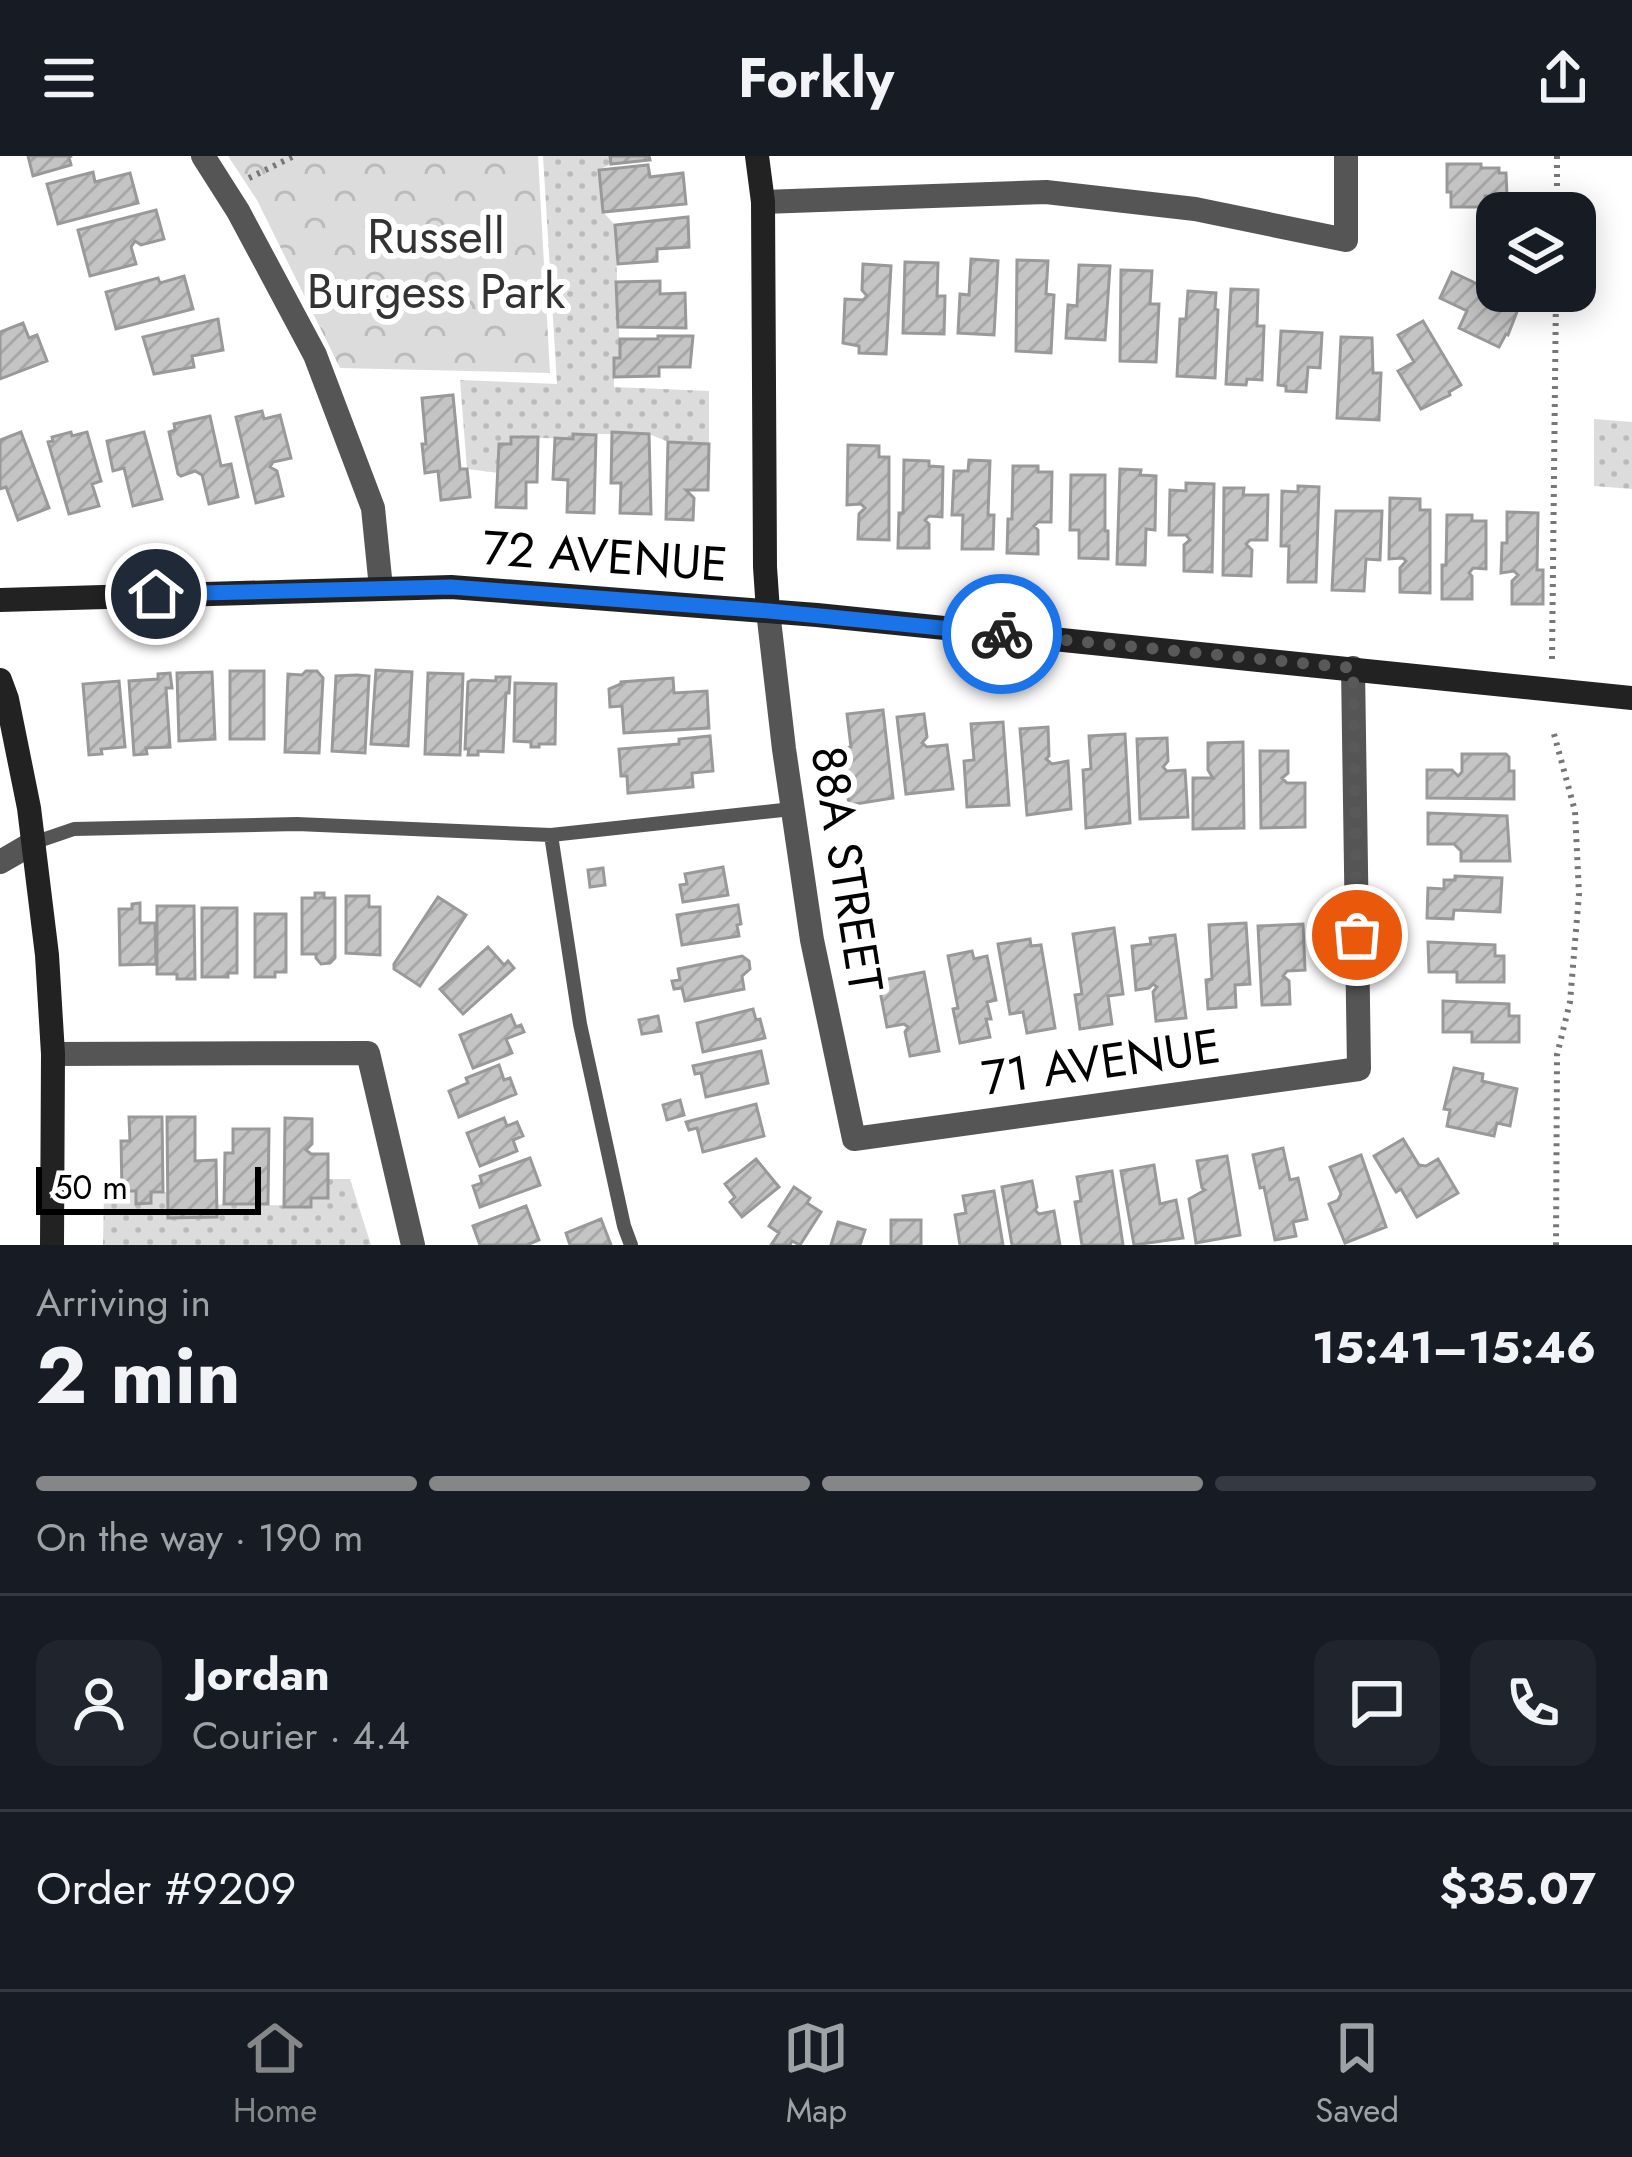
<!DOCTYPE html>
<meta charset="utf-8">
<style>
body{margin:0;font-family:Jost,sans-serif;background:#20242c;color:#f1f3f6;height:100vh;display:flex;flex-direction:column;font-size:45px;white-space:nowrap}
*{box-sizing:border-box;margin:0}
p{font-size:39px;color:#9ea1a6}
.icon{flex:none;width:66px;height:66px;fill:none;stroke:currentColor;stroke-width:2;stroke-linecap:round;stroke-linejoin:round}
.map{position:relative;height:1089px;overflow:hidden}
.sheet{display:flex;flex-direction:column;background:#171b24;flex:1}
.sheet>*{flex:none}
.fabs{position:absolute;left:1476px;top:36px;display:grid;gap:24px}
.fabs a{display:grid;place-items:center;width:120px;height:120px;border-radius:24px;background:#171b24;box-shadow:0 6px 30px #0003;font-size:60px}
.scale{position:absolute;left:36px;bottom:30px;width:225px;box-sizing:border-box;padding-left:12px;border:6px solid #000;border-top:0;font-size:33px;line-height:42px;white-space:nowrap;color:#000;-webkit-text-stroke:9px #fff;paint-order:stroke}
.pin{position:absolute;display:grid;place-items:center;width:102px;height:102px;color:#fff;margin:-51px;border:6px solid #fff;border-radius:50%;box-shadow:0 3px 12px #0007}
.courier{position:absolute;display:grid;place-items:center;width:120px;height:120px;margin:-60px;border:9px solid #1a73e8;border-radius:50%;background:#fff;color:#222;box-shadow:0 3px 15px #0007}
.summary em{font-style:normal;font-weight:700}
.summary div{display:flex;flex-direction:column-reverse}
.summary{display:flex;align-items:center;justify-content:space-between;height:204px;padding:0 36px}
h1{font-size:78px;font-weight:700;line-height:90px}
.bar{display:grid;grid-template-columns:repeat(4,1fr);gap:18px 12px;align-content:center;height:144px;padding:0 36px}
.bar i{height:15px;border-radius:9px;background:#363941}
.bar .selected{background:#858687}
.bar p{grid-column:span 4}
.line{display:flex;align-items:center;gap:30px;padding:0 36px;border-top:3px solid #363941}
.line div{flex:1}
.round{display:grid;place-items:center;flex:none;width:126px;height:126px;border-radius:24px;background:#20242c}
header{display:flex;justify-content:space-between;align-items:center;height:156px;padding:0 36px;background:#171b24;font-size:54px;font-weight:700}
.tab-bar{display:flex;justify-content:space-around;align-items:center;height:168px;border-top:3px solid #363941;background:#171b24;font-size:33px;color:#9ea1a6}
.tab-bar a{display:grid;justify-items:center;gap:6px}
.tab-bar .selected{color:#858687}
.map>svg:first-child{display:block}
.grass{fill:url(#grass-dots)}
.park{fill:url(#park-crowns)}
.building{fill:url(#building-hatch);stroke:#999;stroke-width:3}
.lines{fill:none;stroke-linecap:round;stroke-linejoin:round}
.path{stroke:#777;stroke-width:6;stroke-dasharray:3 6;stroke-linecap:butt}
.lane{stroke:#555;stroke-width:14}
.street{stroke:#555;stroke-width:24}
.secondary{stroke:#222;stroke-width:24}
.done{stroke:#595959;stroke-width:12;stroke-dasharray:0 21.6}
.route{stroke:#1a73e8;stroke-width:15}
.labels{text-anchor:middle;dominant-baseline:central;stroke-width:12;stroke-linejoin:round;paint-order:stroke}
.park-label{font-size:48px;fill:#333;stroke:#fff}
.street-label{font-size:48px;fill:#000;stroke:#fff}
</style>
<header><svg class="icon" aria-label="menu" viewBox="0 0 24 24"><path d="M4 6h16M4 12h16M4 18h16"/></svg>Forkly<svg class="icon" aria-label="share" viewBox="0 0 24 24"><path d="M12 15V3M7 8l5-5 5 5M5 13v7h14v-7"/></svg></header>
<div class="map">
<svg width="1632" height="1089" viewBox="0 0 1632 1089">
<defs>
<pattern id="grass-dots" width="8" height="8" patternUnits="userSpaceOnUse" patternTransform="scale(3)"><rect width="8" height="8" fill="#dcdcdc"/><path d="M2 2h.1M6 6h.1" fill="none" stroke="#bbb" stroke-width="1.8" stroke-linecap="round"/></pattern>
<pattern id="park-crowns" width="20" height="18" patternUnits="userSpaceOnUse" patternTransform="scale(3)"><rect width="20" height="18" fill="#dcdcdc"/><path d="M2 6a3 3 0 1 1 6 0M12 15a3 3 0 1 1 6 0" fill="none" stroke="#bbb"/></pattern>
<pattern id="building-hatch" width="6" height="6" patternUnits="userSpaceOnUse" patternTransform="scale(3)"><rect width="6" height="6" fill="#c4c4c4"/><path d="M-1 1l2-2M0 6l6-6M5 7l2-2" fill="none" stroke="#a7a7a7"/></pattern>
</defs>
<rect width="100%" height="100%" fill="#fff"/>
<path class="grass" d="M 543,0 L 610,0 L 611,8 L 599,14 L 603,56 L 615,69 L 620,202 L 614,203 L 614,231 L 709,235 L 709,288 L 668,286 L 649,278 L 574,278 L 573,283 L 512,281 L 511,288 L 499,288 L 499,317 L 467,313 L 460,224 L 557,228 Z
M 1594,263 L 1632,266 L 1632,333 L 1594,330 Z
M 328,1023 L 350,1023 L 371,1089 L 103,1089 L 104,1037 L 136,1035 L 137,1047 L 151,1036 L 168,1036 L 169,1062 L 216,1061 L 217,1049 L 224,1048 L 311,1050 L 311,1042 L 328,1042 Z"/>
<path class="park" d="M 228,0 L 538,0 L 550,217 L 340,212 L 257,44 Z"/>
<path class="building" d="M 28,0 L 72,0 L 69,1 L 71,9 L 33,20 Z
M 610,0 L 649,0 L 650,4 L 611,8 Z
M 1447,8 L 1481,8 L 1481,12 L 1499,12 L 1499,17 L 1506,17 L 1507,40 L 1485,40 L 1485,51 L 1451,51 L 1451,36 L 1447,36 Z
M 648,9 L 650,21 L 683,17 L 686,48 L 603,56 L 599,14 Z
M 93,16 L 95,26 L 130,17 L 138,47 L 58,68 L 47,28 Z
M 156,54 L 164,83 L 141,89 L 135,85 L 131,91 L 136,108 L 90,120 L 78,74 Z
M 688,61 L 689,91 L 657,93 L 657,105 L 618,108 L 615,69 Z
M 971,103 L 998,105 L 994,179 L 958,177 L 960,138 L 969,139 Z
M 1017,104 L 1048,105 L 1046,138 L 1054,139 L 1051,197 L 1016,195 Z
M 905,106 L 938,107 L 937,140 L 945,140 L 944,178 L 903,177 Z
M 863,108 L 891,110 L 886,198 L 859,197 L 859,190 L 843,187 L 845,143 L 863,144 L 867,140 L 862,134 Z
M 1079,109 L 1110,110 L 1105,184 L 1066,182 L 1068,149 L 1077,150 Z
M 1121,114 L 1152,115 L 1150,148 L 1159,148 L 1156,206 L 1120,205 Z
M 1452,116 L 1520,148 L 1508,179 L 1506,178 L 1499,191 L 1459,172 L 1467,155 L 1440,142 Z
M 184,120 L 193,153 L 116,173 L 106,136 L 158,122 L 160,127 Z
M 660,125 L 660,138 L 685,137 L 686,172 L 618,171 L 616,126 Z
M 1231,133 L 1258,134 L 1257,170 L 1264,170 L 1262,224 L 1247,223 L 1246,229 L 1226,228 Z
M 1188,135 L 1216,137 L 1215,153 L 1218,154 L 1215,222 L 1177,220 L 1180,163 L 1186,163 Z
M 218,163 L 223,194 L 192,200 L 194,211 L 154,218 L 143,181 Z
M 1423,165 L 1461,229 L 1449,236 L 1450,239 L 1421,253 L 1398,215 L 1414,206 L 1398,179 Z
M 23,167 L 29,182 L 37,179 L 47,205 L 0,223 L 0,176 Z
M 1281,175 L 1322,177 L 1320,212 L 1308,211 L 1306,236 L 1286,235 L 1286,230 L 1278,229 Z
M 658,180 L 693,180 L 690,211 L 659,211 L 659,220 L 614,221 L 614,202 L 620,202 L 620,183 L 658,183 Z
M 1341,181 L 1372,182 L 1373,217 L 1381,217 L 1379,264 L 1337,262 Z
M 453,239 L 460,313 L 467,313 L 470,341 L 441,344 L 438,315 L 425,317 L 422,288 L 426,288 L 422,242 Z
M 262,255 L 264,263 L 280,259 L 291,302 L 273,306 L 270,311 L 277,315 L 283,340 L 256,347 L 236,261 Z
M 210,260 L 221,310 L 231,308 L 238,341 L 209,348 L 202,319 L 195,315 L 181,320 L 178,318 L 169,276 L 175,274 L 174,268 Z
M 21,276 L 49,352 L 18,364 L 6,331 L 0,333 L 0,284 Z
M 71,276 L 72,280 L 87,276 L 101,325 L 92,328 L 99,350 L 69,358 L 48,286 L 53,285 L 52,281 Z
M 144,276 L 162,343 L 133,350 L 124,312 L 113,315 L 107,285 Z
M 612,276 L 649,278 L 651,358 L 620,357 L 621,327 L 611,327 Z
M 573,278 L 596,279 L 594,357 L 567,356 L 568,324 L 553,323 L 555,282 L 573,283 Z
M 511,281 L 538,281 L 537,326 L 526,326 L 526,352 L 496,351 L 499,288 L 511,288 Z
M 668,286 L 709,288 L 708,334 L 686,334 L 694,342 L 693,364 L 666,363 Z
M 848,289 L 879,290 L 879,301 L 889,301 L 889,384 L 858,383 L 859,358 L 865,352 L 861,348 L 847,349 Z
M 904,304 L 929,305 L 929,310 L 943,311 L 942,361 L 929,360 L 925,364 L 929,368 L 929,392 L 898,392 L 899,357 L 903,357 Z
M 969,304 L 990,305 L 988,359 L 994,359 L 993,393 L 962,393 L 963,359 L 952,359 L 954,315 L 968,315 Z
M 1013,310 L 1038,310 L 1038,316 L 1052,316 L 1051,366 L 1038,366 L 1034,370 L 1038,374 L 1038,398 L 1007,397 L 1008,363 L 1012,363 Z
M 1120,313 L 1141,314 L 1140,319 L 1156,320 L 1155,374 L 1146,373 L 1145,409 L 1117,408 Z
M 1071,319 L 1105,319 L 1105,375 L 1108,375 L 1108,403 L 1079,402 L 1079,374 L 1070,374 Z
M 1186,327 L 1214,328 L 1212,416 L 1184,415 L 1184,389 L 1190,384 L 1186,379 L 1169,379 L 1170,334 L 1186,335 Z
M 1298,330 L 1319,331 L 1316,426 L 1288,426 L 1289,390 L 1281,390 L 1282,335 L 1298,336 Z
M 1224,332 L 1244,332 L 1243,339 L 1268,339 L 1267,384 L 1250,384 L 1246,388 L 1252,394 L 1251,420 L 1223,419 Z
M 1390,342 L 1420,343 L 1420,354 L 1430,354 L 1430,437 L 1400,436 L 1400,412 L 1406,405 L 1403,402 L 1389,403 Z
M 1336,355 L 1382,355 L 1380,404 L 1366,403 L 1364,435 L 1332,434 Z
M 1507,356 L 1538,357 L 1537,414 L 1543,414 L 1543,448 L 1512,448 L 1512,425 L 1518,419 L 1514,415 L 1501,417 L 1502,387 L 1507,387 Z
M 1447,359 L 1472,359 L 1472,365 L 1486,365 L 1486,413 L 1473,412 L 1469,417 L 1472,420 L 1472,443 L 1442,443 L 1442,409 L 1446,409 Z
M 376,514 L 412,516 L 408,590 L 371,588 Z
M 230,515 L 264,515 L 264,583 L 230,583 Z
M 306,515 L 317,515 L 323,522 L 319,597 L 285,596 L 288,518 L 302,519 Z
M 212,516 L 215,583 L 179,585 L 177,517 Z
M 170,517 L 172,532 L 166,532 L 170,591 L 146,592 L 147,598 L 134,599 L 129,525 L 158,523 L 158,518 Z
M 428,517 L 463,518 L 460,599 L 425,598 Z
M 357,519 L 369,520 L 365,597 L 332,595 L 336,520 Z
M 496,521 L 510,521 L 509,537 L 506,537 L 503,596 L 478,595 L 478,599 L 468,599 L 469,593 L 465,593 L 468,526 L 472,524 L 496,525 Z
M 673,522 L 674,537 L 707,535 L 709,572 L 624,577 L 622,550 L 610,551 L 609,533 L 621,528 L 621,526 Z
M 119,525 L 125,591 L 101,593 L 102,598 L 89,599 L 83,528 Z
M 515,527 L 556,528 L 555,588 L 539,588 L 539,591 L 531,591 L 531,586 L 514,585 Z
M 883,554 L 893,642 L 849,649 L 842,592 L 851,591 L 847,558 Z
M 924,558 L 927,581 L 922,587 L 927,591 L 947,589 L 953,633 L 906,638 L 897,561 Z
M 1003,566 L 1009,649 L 967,651 L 964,605 L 974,604 L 971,568 Z
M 1048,571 L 1049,600 L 1046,603 L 1052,608 L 1068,605 L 1071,653 L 1027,659 L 1020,573 Z
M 1125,578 L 1130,667 L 1086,672 L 1083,614 L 1091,613 L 1089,580 Z
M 710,580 L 713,615 L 692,617 L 693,631 L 628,637 L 627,620 L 621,620 L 619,593 L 679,588 L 679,583 Z
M 1167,582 L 1168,605 L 1163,611 L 1167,615 L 1185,614 L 1188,661 L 1140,663 L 1137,583 Z
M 1243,586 L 1244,672 L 1193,673 L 1193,622 L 1213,622 L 1208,614 L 1208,587 Z
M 1260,595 L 1288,595 L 1288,617 L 1282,622 L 1287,627 L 1305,627 L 1305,671 L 1261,672 Z
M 1462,598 L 1506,598 L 1509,601 L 1509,615 L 1514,615 L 1514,643 L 1427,642 L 1427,614 L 1452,614 L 1458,620 L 1462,616 Z
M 1428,657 L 1507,660 L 1510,705 L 1461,705 L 1461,695 L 1454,688 L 1428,688 Z
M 723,711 L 728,739 L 683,746 L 680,729 L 687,728 L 685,718 Z
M 603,712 L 605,729 L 590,731 L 588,714 Z
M 1455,720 L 1502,722 L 1500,756 L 1454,754 L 1453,763 L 1427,762 L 1428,732 L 1444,733 L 1444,724 L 1455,724 Z
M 315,737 L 324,737 L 324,742 L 335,742 L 335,802 L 330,807 L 321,808 L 316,802 L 316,798 L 302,798 L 302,742 L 315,742 Z
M 346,740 L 369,740 L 369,751 L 380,751 L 380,799 L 346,797 Z
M 438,741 L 466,759 L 420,830 L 394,813 L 394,808 Z
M 140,747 L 140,767 L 155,767 L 156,808 L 120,809 L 119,753 L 132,753 L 132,748 Z
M 738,749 L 741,768 L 737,769 L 739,780 L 682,789 L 677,759 Z
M 157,750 L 194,750 L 195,823 L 177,823 L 177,818 L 157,818 Z
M 202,752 L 237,752 L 237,817 L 228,817 L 228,821 L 202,821 Z
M 255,758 L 286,758 L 286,816 L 275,816 L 275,821 L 255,821 Z
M 1246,767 L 1250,828 L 1235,829 L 1236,851 L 1208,853 L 1206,824 L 1212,823 L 1209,769 Z
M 1303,768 L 1305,814 L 1287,815 L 1283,820 L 1289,825 L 1290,848 L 1262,849 L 1258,770 Z
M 1114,772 L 1123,838 L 1108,840 L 1112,868 L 1080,873 L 1075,839 L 1082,838 L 1073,778 Z
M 1175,779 L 1186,862 L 1156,865 L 1153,836 L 1157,831 L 1153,828 L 1149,832 L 1136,834 L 1132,790 L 1151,788 L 1150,782 Z
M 1030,783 L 1031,790 L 1041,789 L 1055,872 L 1027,877 L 1023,856 L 1010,858 L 998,788 Z
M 1428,786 L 1495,789 L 1495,800 L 1504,800 L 1504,826 L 1457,826 L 1457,816 L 1429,816 Z
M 488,791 L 504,809 L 508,805 L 514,812 L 463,858 L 440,833 Z
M 972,795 L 974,803 L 987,800 L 996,844 L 987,846 L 991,863 L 986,863 L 990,881 L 960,887 L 953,853 L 958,852 L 948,800 Z
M 742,800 L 749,805 L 750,813 L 742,820 L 744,833 L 685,845 L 682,832 L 674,833 L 672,825 L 680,824 L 678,813 Z
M 924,816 L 939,895 L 910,900 L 905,876 L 908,871 L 904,868 L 887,871 L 878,825 Z
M 1443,845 L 1509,848 L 1509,860 L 1519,860 L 1519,886 L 1472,886 L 1472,876 L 1443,876 Z
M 753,853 L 756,864 L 760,863 L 765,882 L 703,896 L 697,867 Z
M 511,859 L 516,871 L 521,869 L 524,876 L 506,883 L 512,897 L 473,912 L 460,879 Z
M 658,860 L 661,875 L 642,878 L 639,864 Z
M 761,895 L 768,927 L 706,941 L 701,917 L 695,918 L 693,910 Z
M 499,909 L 504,924 L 510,922 L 516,938 L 459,961 L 449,935 L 468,927 L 466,922 Z
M 1454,912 L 1483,918 L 1482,925 L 1517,933 L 1510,970 L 1497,967 L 1494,980 L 1447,970 L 1450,954 L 1444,953 Z
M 680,944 L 684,959 L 667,964 L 663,949 Z
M 756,948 L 764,980 L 703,996 L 697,972 L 689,974 L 686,966 Z
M 129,961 L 162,961 L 163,1036 L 151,1036 L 151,1047 L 136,1048 L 136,1035 L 122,1035 L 121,985 L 130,985 Z
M 167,961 L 195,961 L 195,1005 L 216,1004 L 217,1061 L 168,1062 Z
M 285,962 L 312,963 L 312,988 L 306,994 L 311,998 L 328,998 L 328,1042 L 311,1042 L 311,1051 L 284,1051 Z
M 504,962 L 507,970 L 517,966 L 523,980 L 513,984 L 517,995 L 480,1010 L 467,977 Z
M 233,973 L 269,973 L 268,1048 L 224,1048 L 225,997 L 233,997 Z
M 1403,983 L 1419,1009 L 1426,1010 L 1438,1003 L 1458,1037 L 1417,1061 L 1401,1033 L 1396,1036 L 1374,1000 Z
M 1283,992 L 1290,1024 L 1298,1022 L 1307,1063 L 1293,1066 L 1296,1080 L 1275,1084 L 1264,1031 L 1260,1032 L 1253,999 Z
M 1361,999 L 1386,1071 L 1345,1087 L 1329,1048 L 1338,1044 L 1341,1038 L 1330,1011 Z
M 1227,1000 L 1240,1079 L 1196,1087 L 1189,1043 L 1205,1034 L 1202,1032 L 1197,1005 Z
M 530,1002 L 540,1029 L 480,1051 L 473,1030 L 482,1027 L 480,1020 Z
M 756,1003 L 779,1031 L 742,1061 L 730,1046 L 735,1041 L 725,1028 Z
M 1154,1009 L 1160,1048 L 1176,1044 L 1183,1082 L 1134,1089 L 1121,1015 Z
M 1112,1015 L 1123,1089 L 1082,1089 L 1075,1046 L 1081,1045 L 1077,1021 Z
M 1032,1025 L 1037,1051 L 1035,1054 L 1039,1058 L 1054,1055 L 1060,1089 L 1012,1089 L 1002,1031 Z
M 794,1031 L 810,1042 L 807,1047 L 821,1056 L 800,1089 L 792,1085 L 790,1089 L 771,1089 L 779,1077 L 769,1070 Z
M 994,1035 L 1003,1089 L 960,1089 L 955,1059 L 966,1057 L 963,1040 Z
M 526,1050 L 539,1084 L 527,1089 L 480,1089 L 473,1070 Z
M 601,1063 L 611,1089 L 570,1089 L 566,1077 Z
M 891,1064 L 921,1064 L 921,1089 L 891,1089 Z
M 838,1066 L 865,1074 L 860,1089 L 831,1089 Z"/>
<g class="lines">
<path class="path" d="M 249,22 L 294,0
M 1557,57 L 1557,0
M 1552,503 L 1556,135
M 1554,578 L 1575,655 L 1579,738 L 1570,846 L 1557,899 L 1556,1089"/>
<path class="lane" d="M 33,687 L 74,673 L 297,668 L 551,679
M 631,1089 L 624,1070 L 580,868 L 551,679 L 792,653"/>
<path class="street" d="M 203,0 L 238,55 L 315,199 L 373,352 L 381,432
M 763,46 L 1046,36 L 1195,53 L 1346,84 L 1346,0
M 768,455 L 784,593 L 812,784 L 854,983 L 1359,913 L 1353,512
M 0,706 L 33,687
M 53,898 L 368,897 L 413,1089"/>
<path class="secondary" d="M 757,0 L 763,46 L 765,411 L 768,455
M 0,444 L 451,431 L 817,459 L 1632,542
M 0,524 L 7,543 L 29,652 L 47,799 L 53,898 L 52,1089"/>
</g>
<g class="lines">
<path class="done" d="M 1002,478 L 1353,512 L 1357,779"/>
<path class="route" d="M 156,438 L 451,431 L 769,455 L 1002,478"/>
</g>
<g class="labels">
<g class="park-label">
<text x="436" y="80">Russell<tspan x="436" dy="55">Burgess Park</tspan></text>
</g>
<g class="street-label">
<text transform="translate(605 400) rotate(4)">72 AVENUE</text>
<text transform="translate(847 713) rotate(81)">88A STREET</text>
<text transform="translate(1101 906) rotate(-8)">71 AVENUE</text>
</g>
</g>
</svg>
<div class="fabs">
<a><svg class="icon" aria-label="layers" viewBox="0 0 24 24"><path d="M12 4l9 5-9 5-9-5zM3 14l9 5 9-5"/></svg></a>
</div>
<div class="scale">50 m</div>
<div class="pin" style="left:1357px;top:779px;background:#ea580c"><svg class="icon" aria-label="bag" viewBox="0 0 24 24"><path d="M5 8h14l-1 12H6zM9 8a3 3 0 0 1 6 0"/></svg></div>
<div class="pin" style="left:156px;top:438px;background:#1f2937"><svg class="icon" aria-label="home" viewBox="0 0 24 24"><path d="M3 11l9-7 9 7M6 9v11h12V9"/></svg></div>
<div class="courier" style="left:1002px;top:478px"><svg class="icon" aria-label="bike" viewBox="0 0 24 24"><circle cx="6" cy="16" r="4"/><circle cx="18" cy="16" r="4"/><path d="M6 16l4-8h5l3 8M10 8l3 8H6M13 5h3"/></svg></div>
</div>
<section class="sheet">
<div class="summary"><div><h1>2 min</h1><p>Arriving in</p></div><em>15:41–15:46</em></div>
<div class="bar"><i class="selected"></i><i class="selected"></i><i class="selected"></i><i></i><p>On the way · 190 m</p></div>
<div class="line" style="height:216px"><a class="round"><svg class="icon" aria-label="person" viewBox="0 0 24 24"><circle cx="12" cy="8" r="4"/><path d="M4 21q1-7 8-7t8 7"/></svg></a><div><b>Jordan</b><p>Courier · 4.4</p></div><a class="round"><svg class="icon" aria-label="chat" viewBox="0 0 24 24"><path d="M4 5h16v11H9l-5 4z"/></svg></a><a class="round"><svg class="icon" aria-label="phone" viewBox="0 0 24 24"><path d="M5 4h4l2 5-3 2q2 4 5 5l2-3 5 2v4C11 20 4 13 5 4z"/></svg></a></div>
<div class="line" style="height:156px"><div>Order #9209</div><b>$35.07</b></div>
</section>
<nav class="tab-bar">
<a class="selected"><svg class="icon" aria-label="home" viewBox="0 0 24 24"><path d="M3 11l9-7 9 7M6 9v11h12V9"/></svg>Home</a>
<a><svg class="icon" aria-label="map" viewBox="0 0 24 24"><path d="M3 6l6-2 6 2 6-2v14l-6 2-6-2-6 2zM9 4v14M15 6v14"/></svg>Map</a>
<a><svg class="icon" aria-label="saved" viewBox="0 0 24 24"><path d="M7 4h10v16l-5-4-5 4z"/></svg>Saved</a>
</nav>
